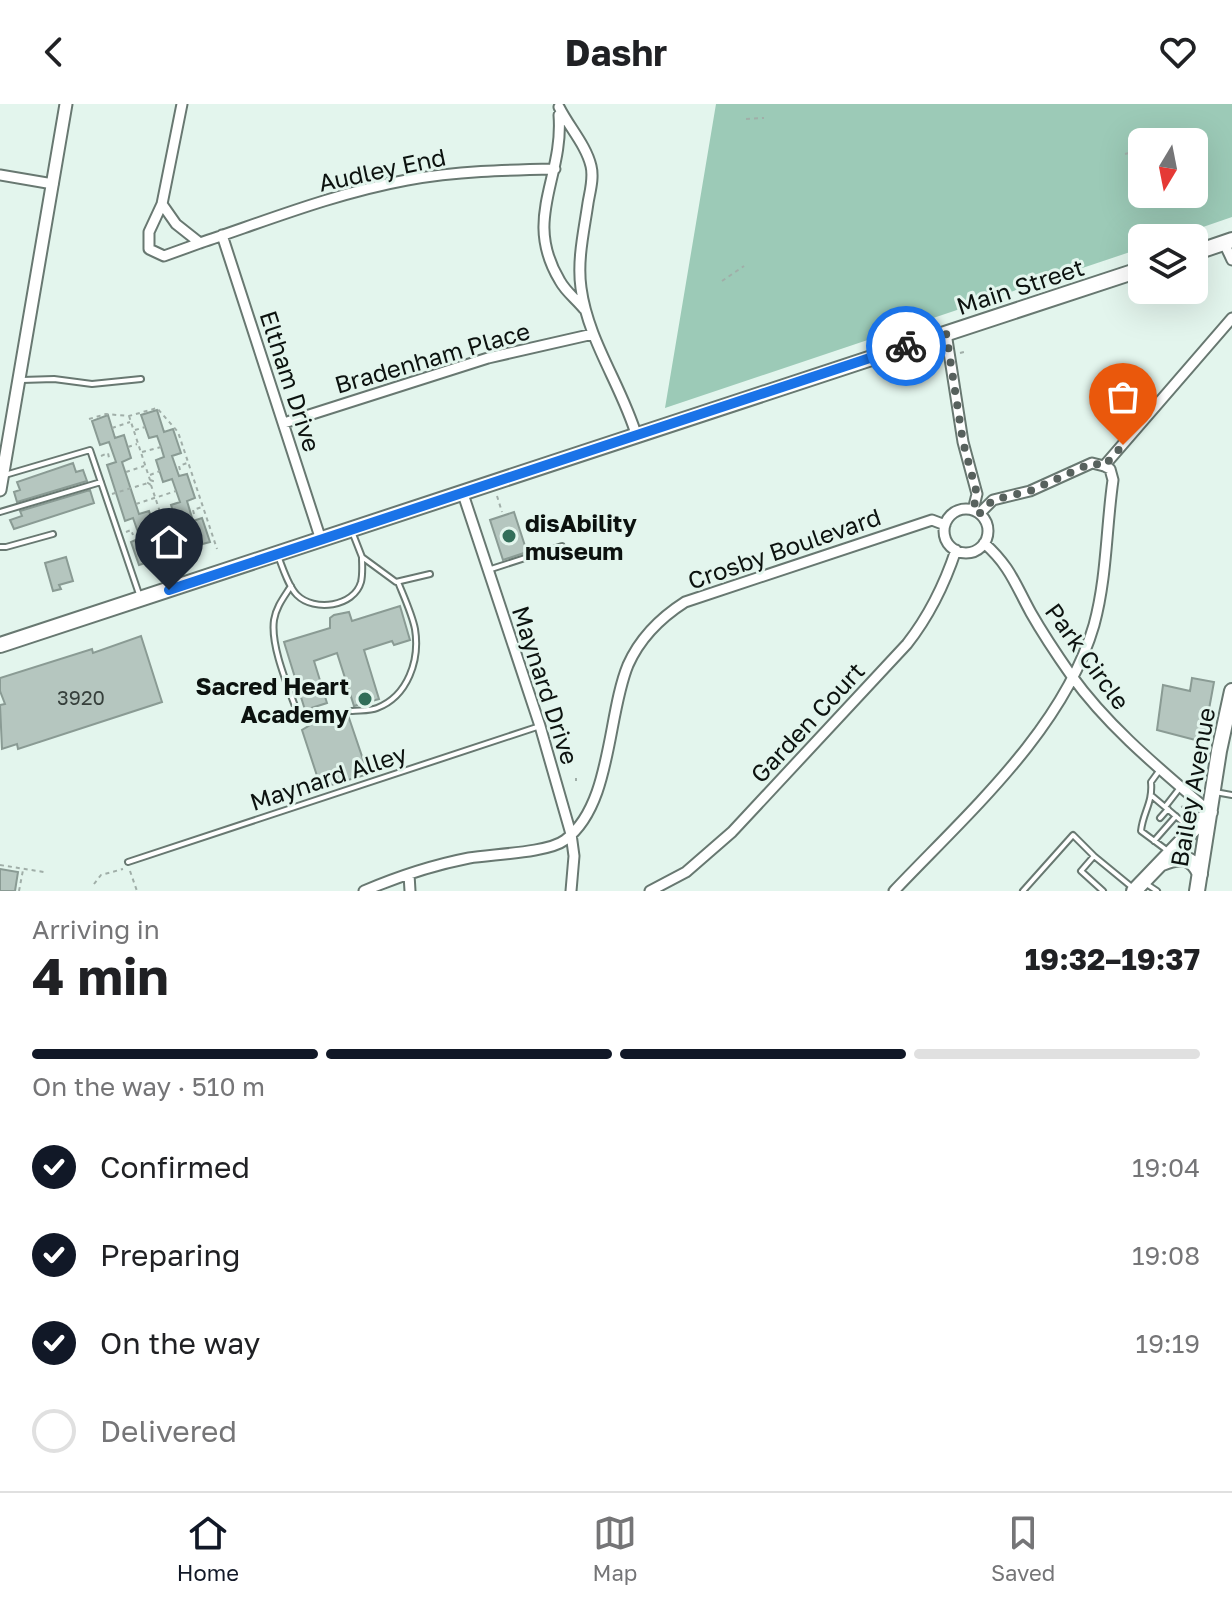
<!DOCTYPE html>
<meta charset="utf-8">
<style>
body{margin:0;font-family:"Golos Text",sans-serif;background:#f2f2f2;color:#202124;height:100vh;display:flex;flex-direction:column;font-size:30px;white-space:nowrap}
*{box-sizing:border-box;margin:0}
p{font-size:26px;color:#757577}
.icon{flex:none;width:44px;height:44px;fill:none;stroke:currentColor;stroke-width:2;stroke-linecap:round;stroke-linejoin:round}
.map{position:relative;height:787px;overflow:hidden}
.side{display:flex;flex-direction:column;background:#fff;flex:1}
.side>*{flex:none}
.needle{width:52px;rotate:190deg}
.controls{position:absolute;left:1128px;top:24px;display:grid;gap:16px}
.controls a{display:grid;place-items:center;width:80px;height:80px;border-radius:12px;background:#fff;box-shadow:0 8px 32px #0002;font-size:40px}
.pin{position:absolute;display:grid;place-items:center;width:68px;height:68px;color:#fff;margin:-82px -34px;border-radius:50% 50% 50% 0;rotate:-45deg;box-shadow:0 0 8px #0007}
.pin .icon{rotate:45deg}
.courier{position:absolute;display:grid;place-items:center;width:80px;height:80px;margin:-40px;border:6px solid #1a73e8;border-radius:50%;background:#fff;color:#222;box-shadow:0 2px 10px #0007}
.headline em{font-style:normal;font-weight:700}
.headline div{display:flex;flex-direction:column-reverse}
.headline{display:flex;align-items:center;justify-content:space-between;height:136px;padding:0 32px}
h1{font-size:52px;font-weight:700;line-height:60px}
.bar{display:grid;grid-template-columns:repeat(4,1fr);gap:12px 8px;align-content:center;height:96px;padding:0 32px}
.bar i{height:10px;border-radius:6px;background:#e0e0e0}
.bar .selected{background:#111827}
.bar p{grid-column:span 4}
ol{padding:0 32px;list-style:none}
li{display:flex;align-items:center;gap:24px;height:88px}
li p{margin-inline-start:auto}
li .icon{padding:8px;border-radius:50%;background:#111827;color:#fff;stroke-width:4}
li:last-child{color:#757577}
li i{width:44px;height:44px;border:4px solid #e0e0e0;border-radius:50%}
header{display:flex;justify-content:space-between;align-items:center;height:104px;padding:0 32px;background:#fff;font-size:36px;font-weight:700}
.dock{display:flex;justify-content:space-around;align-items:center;height:112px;border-top:2px solid #e0e0e0;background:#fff;font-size:22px;color:#757577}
.dock a{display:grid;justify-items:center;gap:4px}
.dock .selected{color:#111827}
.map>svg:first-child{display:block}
.green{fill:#9ccab7;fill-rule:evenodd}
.building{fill:#b5c6bf;stroke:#8a9b94;stroke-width:2}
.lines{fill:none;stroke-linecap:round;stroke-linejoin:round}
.service-casing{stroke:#687871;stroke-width:8}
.minor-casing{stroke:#687871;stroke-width:13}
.tertiary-casing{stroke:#687871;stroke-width:15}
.primary-casing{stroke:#687871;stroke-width:18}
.path{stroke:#a0aea8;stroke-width:2;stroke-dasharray:4 4;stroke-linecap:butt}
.service{stroke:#fff;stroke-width:4}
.minor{stroke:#fff;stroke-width:9}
.tertiary{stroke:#fff;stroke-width:11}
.primary{stroke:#fff;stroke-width:14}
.done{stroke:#57615d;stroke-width:8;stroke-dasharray:0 14.4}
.route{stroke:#1a73e8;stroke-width:10}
.poi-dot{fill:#326e59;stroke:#e3f5ed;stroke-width:3}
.labels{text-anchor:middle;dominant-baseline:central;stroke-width:6;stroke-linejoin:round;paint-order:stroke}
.number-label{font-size:20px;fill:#363f3b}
.street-label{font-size:24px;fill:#0c120f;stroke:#e3f5ed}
.poi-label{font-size:24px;font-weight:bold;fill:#0c120f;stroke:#e3f5ed;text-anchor:start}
</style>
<header><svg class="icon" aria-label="back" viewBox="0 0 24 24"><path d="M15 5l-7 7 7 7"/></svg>Dashr<svg class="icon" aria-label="heart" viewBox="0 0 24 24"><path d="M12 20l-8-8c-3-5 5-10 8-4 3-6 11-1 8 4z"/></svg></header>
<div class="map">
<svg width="1232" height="787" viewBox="0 0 1232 787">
<rect width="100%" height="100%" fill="#e3f5ed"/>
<path class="green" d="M 716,0 L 1232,0 L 1232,113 L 1171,134 L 1142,134 L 1142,144 L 665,304 ZM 1142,38 L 1194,38 L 1194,90 L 1142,90 Z"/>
<path class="building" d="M 157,306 L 164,328 L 173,325 L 181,349 L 172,352 L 179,372 L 187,370 L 195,394 L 187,397 L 193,417 L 202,414 L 210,438 L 195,442 L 187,420 L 178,423 L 171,401 L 180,398 L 172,375 L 163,378 L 156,356 L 164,353 L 161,343 L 157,332 L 149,334 L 141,311 Z
M 108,311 L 115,334 L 124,331 L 131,354 L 122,358 L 139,410 L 149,407 L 157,431 L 147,434 L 155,456 L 139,461 L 131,438 L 140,434 L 133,414 L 125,417 L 107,361 L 116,358 L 109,338 L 100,341 L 92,317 Z
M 73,359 L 76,368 L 83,366 L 87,377 L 17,398 L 14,388 L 20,386 L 17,378 Z
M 90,386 L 94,399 L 14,425 L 10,416 L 22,412 L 20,407 Z
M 514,408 L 527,448 L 503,456 L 490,416 Z
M 66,453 L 73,477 L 59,481 L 61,485 L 53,487 L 45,459 Z
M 400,502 L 410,536 L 394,541 L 392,537 L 364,546 L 379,595 L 354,602 L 337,549 L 314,557 L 327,599 L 305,606 L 284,538 L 330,524 L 330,514 L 334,511 L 349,508 L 352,517 Z
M 141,532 L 162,598 L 18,645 L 17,640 L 2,645 L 0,601 L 5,600 L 0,587 L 0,574 L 92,545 L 93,549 Z
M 1192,574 L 1214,578 L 1203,638 L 1157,626 L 1163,581 L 1190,587 Z
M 348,611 L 368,670 L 321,684 L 302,626 L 312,620 Z
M 0,765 L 18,768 L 15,787 L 0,787 Z"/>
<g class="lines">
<g class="service-casing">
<path id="service" d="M 22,276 L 54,275 L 92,280 L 141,275
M 5,371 L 90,346 L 140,493
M 0,408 L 101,378
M 353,430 L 362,453 L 396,478 L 430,470
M 0,443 L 6,443 L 53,430
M 278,452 C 283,464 288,482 297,491 C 314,508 354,503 361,478 C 363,470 362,461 362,453
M 488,466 L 562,442
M 291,482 C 284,493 276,503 274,516 C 270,544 291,589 300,616
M 352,607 C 359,606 370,607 377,604 C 408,592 420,556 415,525 C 412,510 404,493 398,478
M 1159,667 L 1151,678 C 1153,699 1143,708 1141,727 L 1168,747
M 1215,688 L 1232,691
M 1152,692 L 1191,725
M 1165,703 L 1179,685
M 1160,714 L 1168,705
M 1154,737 L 1176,712
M 128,758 L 540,622
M 1145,779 L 1157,787
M 1023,787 L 1073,731 L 1094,752
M 1103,787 L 1081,767 L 1094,752 L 1133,784"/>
</g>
<g class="minor-casing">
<path id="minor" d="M 182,0 L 162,100 L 176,120 L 200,139 C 268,116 336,89 407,76 C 457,67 505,66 555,65
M 559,3 C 569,23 586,41 591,62 C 594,74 590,87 588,99 C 584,127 577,156 581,184 C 588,237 622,282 637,333
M 559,11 C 564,75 522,114 560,177 C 566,188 576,195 584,205
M 0,71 L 53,80
M 162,100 L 149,128 L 149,145 L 164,152 L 200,139
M 222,131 L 321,436
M 1224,139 L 1232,156
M 946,229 L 963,338 L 977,390 L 973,406
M 284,319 L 488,254 L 593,230
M 1104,362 L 1232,214
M 463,390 L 540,622 L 571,730 L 574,752 L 571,787
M944 427a22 22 0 1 1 44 0a22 22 0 1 1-44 0Z
M 980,409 L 993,396 L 1030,387 L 1092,359 L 1104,362
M 984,439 C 1010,462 1015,480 1031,509 C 1043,530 1057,551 1071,571 C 1109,624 1161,666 1210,708
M 409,770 L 410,787
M 364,787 C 397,773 433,761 469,754 C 492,750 548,749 565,736 C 612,701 607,612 628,561 C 640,534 660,514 685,498 L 932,416 L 945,421
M 650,787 L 686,768 L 732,728 L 907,540 C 929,512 945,479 956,446
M 894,787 C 967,710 1064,625 1094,521 C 1107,473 1106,425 1113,376 L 1110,365 L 1104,362"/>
</g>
<g class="tertiary-casing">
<path id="tertiary" d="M 0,386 L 66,0"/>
</g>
<g class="primary-casing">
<path id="primary" d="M 1194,149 L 1232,136
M 0,541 L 1142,165
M 1162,759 C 1178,752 1192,751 1200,770
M 1134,787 L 1210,708
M 1197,787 L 1219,647 L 1232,587"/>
</g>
<path class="path" d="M 746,15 L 764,14
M 1125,50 L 1142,46
M 722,177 L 744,162
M 960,249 L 964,248
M 936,257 L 939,256
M 129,312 L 150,376
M 89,315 L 106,310 L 129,312 L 157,304 L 178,328 L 217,445
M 112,324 L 130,318
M 135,326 L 145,323
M 128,343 L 137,340
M 142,348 L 161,343
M 101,352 L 108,349 L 109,354
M 180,366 L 179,362 L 187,359
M 126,368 L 144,362
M 150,371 L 160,367
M 150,376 L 153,377 L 151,381 L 148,379 Z
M 151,381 L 169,435
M 112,390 L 148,379
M 497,392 L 502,408
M 136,400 L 176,387
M 194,410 L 193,406 L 202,403
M 153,419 L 175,412
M 126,428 L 131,426 L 133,431
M 173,437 L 191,431
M 172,443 L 179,465
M 151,444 L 167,439 L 169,435 L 173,437 L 172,441 L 167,439
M 1195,674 L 1196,676
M 576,677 L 576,674
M 1181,703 L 1185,702
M 0,761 L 44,768
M 130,767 L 137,787
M 94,780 L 101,771 L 123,765
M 19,787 L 23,766"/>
<use href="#service" class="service"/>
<use href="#minor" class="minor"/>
<use href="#tertiary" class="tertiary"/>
<use href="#primary" class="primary"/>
</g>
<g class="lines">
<path class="done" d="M 906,242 L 946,229 L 963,338 L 977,390 L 973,406 L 980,409 L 993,396 L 1030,387 L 1092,359 L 1104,362 L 1123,341"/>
<path class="route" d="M 169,486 L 906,242"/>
</g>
<g class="poi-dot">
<circle cx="509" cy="432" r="8"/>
<circle cx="365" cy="595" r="8"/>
</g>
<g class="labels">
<g class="number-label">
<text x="81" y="593">3920</text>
</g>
<g class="street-label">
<text transform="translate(382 65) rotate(-12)">Audley End</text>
<text transform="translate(1020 182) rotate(-18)">Main Street</text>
<text transform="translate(432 253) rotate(-16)">Bradenham Place</text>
<text transform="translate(291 277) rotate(72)">Eltham Drive</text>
<text transform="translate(784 444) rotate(-19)">Crosby Boulevard</text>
<text transform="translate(1088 552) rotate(54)">Park Circle</text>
<text transform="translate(546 581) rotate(72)">Maynard Drive</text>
<text transform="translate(807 618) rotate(-47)">Garden Court</text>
<text transform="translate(328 673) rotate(-18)">Maynard Alley</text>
<text transform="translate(1192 683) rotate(-80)">Bailey Avenue</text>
</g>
<g class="poi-label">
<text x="525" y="418">disAbility<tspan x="525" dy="28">museum</tspan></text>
<text x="349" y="581" text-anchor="end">Sacred Heart<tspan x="349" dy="28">Academy</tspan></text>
</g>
</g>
</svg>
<div class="controls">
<a><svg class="needle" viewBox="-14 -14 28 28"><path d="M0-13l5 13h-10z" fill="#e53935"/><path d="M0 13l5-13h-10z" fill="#757577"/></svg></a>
<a><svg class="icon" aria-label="layers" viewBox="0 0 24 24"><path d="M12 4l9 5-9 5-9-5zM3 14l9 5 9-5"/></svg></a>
</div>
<div class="pin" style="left:1123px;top:341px;background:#ea580c"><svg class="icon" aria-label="bag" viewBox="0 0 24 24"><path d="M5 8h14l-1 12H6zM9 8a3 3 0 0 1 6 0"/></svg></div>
<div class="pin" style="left:169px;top:486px;background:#1f2937"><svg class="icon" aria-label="home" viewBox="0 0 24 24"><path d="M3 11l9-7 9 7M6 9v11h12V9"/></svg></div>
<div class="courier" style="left:906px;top:242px"><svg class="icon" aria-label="bike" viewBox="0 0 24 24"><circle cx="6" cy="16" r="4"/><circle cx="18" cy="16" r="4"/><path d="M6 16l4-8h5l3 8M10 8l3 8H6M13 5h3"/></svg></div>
</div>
<section class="side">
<div class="headline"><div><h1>4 min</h1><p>Arriving in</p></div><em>19:32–19:37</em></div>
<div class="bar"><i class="selected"></i><i class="selected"></i><i class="selected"></i><i></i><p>On the way · 510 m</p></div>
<ol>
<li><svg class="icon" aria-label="check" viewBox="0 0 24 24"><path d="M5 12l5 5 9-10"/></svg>Confirmed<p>19:04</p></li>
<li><svg class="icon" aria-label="check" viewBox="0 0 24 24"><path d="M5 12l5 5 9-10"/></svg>Preparing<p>19:08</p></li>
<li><svg class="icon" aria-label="check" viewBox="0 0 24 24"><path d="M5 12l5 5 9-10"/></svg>On the way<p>19:19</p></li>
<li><i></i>Delivered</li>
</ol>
</section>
<nav class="dock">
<a class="selected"><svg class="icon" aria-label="home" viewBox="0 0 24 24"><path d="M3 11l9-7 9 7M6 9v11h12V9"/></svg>Home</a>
<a><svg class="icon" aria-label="map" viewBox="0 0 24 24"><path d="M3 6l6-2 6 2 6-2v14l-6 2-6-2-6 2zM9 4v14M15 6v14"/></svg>Map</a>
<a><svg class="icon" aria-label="saved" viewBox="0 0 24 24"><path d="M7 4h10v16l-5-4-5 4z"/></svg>Saved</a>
</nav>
